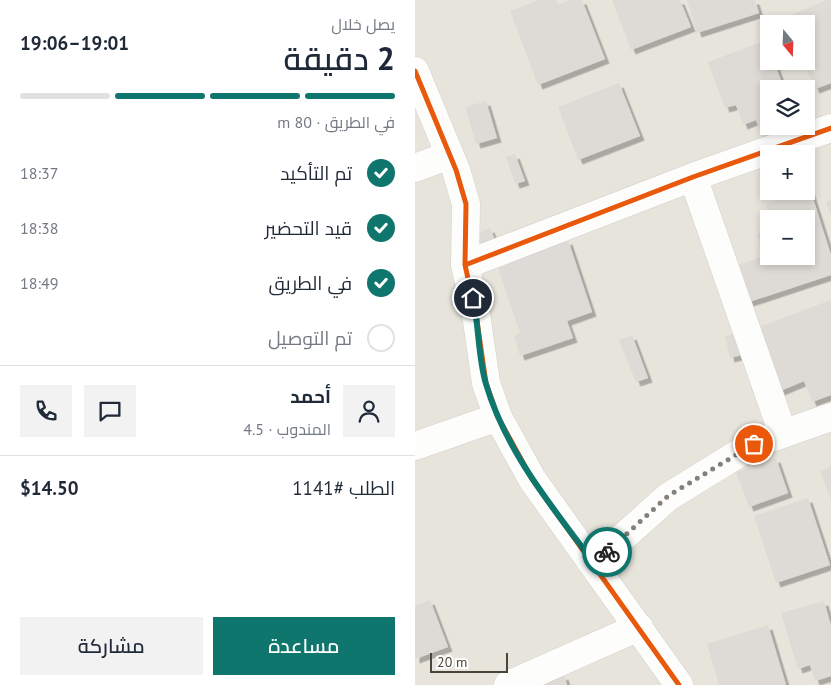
<!DOCTYPE html>
<html lang="ar">
<meta charset="utf-8">
<style>
body{margin:0;font-family:"PT Sans",Cairo,sans-serif;background:#f2f2f3;color:#1f2937;direction:rtl;height:100vh;display:flex;flex-direction:column;font-size:19px;white-space:nowrap}
*{box-sizing:border-box;margin:0}
p{font-size:16px;color:#747a83}
.icon{flex:none;width:28px;height:28px;fill:none;stroke:currentColor;stroke-width:2;stroke-linecap:round;stroke-linejoin:round}
.map{position:relative;flex:1;overflow:hidden;direction:ltr}
.details{display:flex;flex-direction:column;background:#fff;width:415px}
.details>*{flex:none}
.needle{width:32px;rotate:161deg}
.tools{position:absolute;left:345px;top:15px;display:grid;gap:10px}
.tools a{display:grid;place-items:center;width:55px;height:55px;border-radius:0px;background:#fff;box-shadow:0 2px 8px #0003;font-size:25px}
.scale{position:absolute;left:15px;bottom:12px;width:78px;box-sizing:border-box;padding-left:5px;border:2px solid #4b4439;border-top:0;font-size:14px;line-height:18px;white-space:nowrap;color:#4b4439;-webkit-text-stroke:4px #fff;paint-order:stroke}
.pin{position:absolute;display:grid;place-items:center;width:42px;height:42px;color:#fff;margin:-21px;border:2px solid #fff;border-radius:50%;box-shadow:0 1px 5px #0007}
.courier{position:absolute;display:grid;place-items:center;width:50px;height:50px;margin:-25px;border:4px solid #0f766e;border-radius:50%;background:#fff;color:#222;box-shadow:0 1px 6px #0007}
.head em{font-style:normal;font-weight:600}
.head div{display:flex;flex-direction:column-reverse}
.head{display:flex;align-items:center;justify-content:space-between;height:85px;padding:0 20px}
h1{font-size:32px;font-weight:600;line-height:38px}
.bar{display:grid;grid-template-columns:repeat(4,1fr);gap:8px 5px;align-content:center;height:60px;padding:0 20px}
.bar i{height:6px;border-radius:4px;background:#e0e1e3}
.bar .on{background:#0f766e}
.bar p{grid-column:span 4}
.line{display:flex;align-items:center;gap:12px;padding:0 20px;border-top:1px solid #e0e1e3}
.line div{flex:1}
.round{display:grid;place-items:center;flex:none;width:52px;height:52px;border-radius:0px;background:#f2f2f3}
ol{padding:0 20px;list-style:none}
li{display:flex;align-items:center;gap:15px;height:55px}
li p{margin-inline-start:auto}
li .icon{padding:5px;border-radius:50%;background:#0f766e;color:#fff;stroke-width:4}
li:last-child{color:#747a83}
li i{width:28px;height:28px;border:2px solid #e0e1e3;border-radius:50%}
.primary-button{display:flex;gap:10px;margin-top:auto;padding:10px 20px}
.primary-button a{flex:1;height:58px;border-radius:0px;background:#0f766e;color:#fff;font-size:20px;font-weight:600;line-height:58px;text-align:center}
.primary-button a+a{background:#f2f2f3;color:#1f2937}
main{display:flex;flex:1;min-height:0}
.map>svg:first-child{display:block}
.residential{fill:#e7e4dc;fill-rule:evenodd}
.building{fill:#dedbd6;filter:url(#shadow)}
.lines{fill:none;stroke-linecap:round;stroke-linejoin:round}
.minor-casing{stroke:#d2d0cb;stroke-width:29}
.minor{stroke:#fdfdfc;stroke-width:28}
.cycleway-casing{stroke:#fff;stroke-width:8}
.cycleway{stroke:#e8590c;stroke-width:5}
.done{stroke:#868178;stroke-width:5;stroke-dasharray:0 9}
.route{stroke:#0f766e;stroke-width:6}
</style>
<main>
<div class="map">
<svg width="416" height="685" viewBox="0 0 416 685">
<defs>
<filter id="shadow"><feDropShadow dx="4.5" dy="4.5" stdDeviation="0" flood-color="#0004"/></filter>
</defs>
<rect width="100%" height="100%" fill="#f4f2ee"/>
<path class="residential" d="M 0,0 L 416,0 L 416,685 L 0,685 ZM 354,24 L 391,24 L 391,61 L 354,61 ZM 354,89 L 391,89 L 391,126 L 354,126 ZM 354,154 L 391,154 L 391,191 L 354,191 ZM 354,219 L 391,219 L 391,256 L 354,256 Z"/>
<path class="building" d="M 124,0 L 141,0 L 143,5 L 155,0 L 167,0 L 190,59 L 123,85 L 95,11 Z
M 197,0 L 265,0 L 276,27 L 216,50 Z
M 272,0 L 340,0 L 344,13 L 282,33 Z
M 412,0 L 416,0 L 416,83 L 400,89 L 388,61 L 391,61 L 391,24 L 372,24 L 369,18 Z
M 352,40 L 354,61 L 359,61 L 369,89 L 354,89 L 354,126 L 380,127 L 348,138 L 341,120 L 328,125 L 321,105 L 310,108 L 293,62 Z
M 204,83 L 225,136 L 163,160 L 143,107 Z
M 71,101 L 82,138 L 61,144 L 50,107 Z
M 100,154 L 110,181 L 100,184 L 91,157 Z
M 395,189 L 416,255 L 416,275 L 328,304 L 316,267 L 349,256 L 342,234 L 354,230 L 354,256 L 391,256 L 391,219 L 356,219 L 351,204 Z
M 416,200 L 416,216 L 411,202 Z
M 75,228 L 81,243 L 67,249 L 61,234 Z
M 153,240 L 177,312 L 152,321 L 158,338 L 105,356 L 99,336 L 105,333 L 82,265 Z
M 416,300 L 416,395 L 397,402 L 389,381 L 365,391 L 341,328 Z
M 325,333 L 330,354 L 315,358 L 310,336 Z
M 217,335 L 233,378 L 221,382 L 204,340 Z
M 361,458 L 373,493 L 334,507 L 321,472 Z
M 416,466 L 416,500 L 405,471 Z
M 393,498 L 415,565 L 361,583 L 339,516 Z
M 15,600 L 33,647 L 0,659 L 0,606 Z
M 409,601 L 416,626 L 416,676 L 400,681 L 395,665 L 383,669 L 366,613 Z
M 353,625 L 371,685 L 304,685 L 292,644 Z
M 149,675 L 152,685 L 120,685 Z"/>
<g class="lines">
<g class="minor-casing">
<path id="minor" d="M 0,71 L 41,170 L 51,204 L 50,265 L 61,314 L 71,383 L 83,417 L 117,479 L 264,685
M 0,168 L 35,155
M 278,177 L 368,434
M 50,265 L 278,177 L 416,128
M 0,446 L 83,417
M 179,563 L 253,497 L 339,444 L 416,417
M 93,685 L 224,627"/>
</g>
<use href="#minor" class="minor"/>
<g class="cycleway-casing">
<path id="cycleway" d="M 0,71 L 41,170 L 51,204 L 50,265 L 61,314 L 71,383 L 83,417 L 117,479 L 264,685
M 50,265 L 278,177 L 416,128"/>
</g>
<use href="#cycleway" class="cycleway"/>
</g>
<g class="lines">
<path class="done" d="M 192,552 L 253,496 L 339,444"/>
<path class="route" d="M 58,298 C 64,326 63,357 71,384 C 91,452 138,508 179,563 L 192,552"/>
</g>
</svg>
<div class="tools">
<a><svg class="needle" viewBox="-14 -14 28 28"><path d="M0-13l5 13h-10z" fill="#e53935"/><path d="M0 13l5-13h-10z" fill="#747a83"/></svg></a>
<a><svg class="icon" aria-label="layers" viewBox="0 0 24 24"><path d="M12 4l9 5-9 5-9-5zM3 14l9 5 9-5"/></svg></a>
<a>+</a>
<a>−</a>
</div>
<div class="scale">20 m</div>
<div class="pin" style="left:339px;top:444px;background:#ea580c"><svg class="icon" aria-label="bag" viewBox="0 0 24 24"><path d="M5 8h14l-1 12H6zM9 8a3 3 0 0 1 6 0"/></svg></div>
<div class="pin" style="left:58px;top:298px;background:#1f2937"><svg class="icon" aria-label="home" viewBox="0 0 24 24"><path d="M3 11l9-7 9 7M6 9v11h12V9"/></svg></div>
<div class="courier" style="left:192px;top:552px"><svg class="icon" aria-label="bike" viewBox="0 0 24 24"><circle cx="6" cy="16" r="4"/><circle cx="18" cy="16" r="4"/><path d="M6 16l4-8h5l3 8M10 8l3 8H6M13 5h3"/></svg></div>
</div>
<section class="details">
<div class="head"><div><h1>2 دقيقة</h1><p>يصل خلال</p></div><em>19:01–19:06</em></div>
<div class="bar"><i class="on"></i><i class="on"></i><i class="on"></i><i></i><p>في الطريق · 80 m</p></div>
<ol>
<li><svg class="icon" aria-label="check" viewBox="0 0 24 24"><path d="M5 12l5 5 9-10"/></svg>تم التأكيد<p>18:37</p></li>
<li><svg class="icon" aria-label="check" viewBox="0 0 24 24"><path d="M5 12l5 5 9-10"/></svg>قيد التحضير<p>18:38</p></li>
<li><svg class="icon" aria-label="check" viewBox="0 0 24 24"><path d="M5 12l5 5 9-10"/></svg>في الطريق<p>18:49</p></li>
<li><i></i>تم التوصيل</li>
</ol>
<div class="line" style="height:90px"><a class="round"><svg class="icon" aria-label="person" viewBox="0 0 24 24"><circle cx="12" cy="8" r="4"/><path d="M4 21q1-7 8-7t8 7"/></svg></a><div><b>أحمد</b><p>المندوب · 4.5</p></div><a class="round"><svg class="icon" aria-label="chat" viewBox="0 0 24 24"><path d="M4 5h16v11H9l-5 4z"/></svg></a><a class="round"><svg class="icon" aria-label="phone" viewBox="0 0 24 24"><path d="M5 4h4l2 5-3 2q2 4 5 5l2-3 5 2v4C11 20 4 13 5 4z"/></svg></a></div>
<div class="line" style="height:65px"><div>الطلب #1141</div><b>$14.50</b></div>
<div class="primary-button"><a>مساعدة</a><a>مشاركة</a></div>
</section>
</main>
